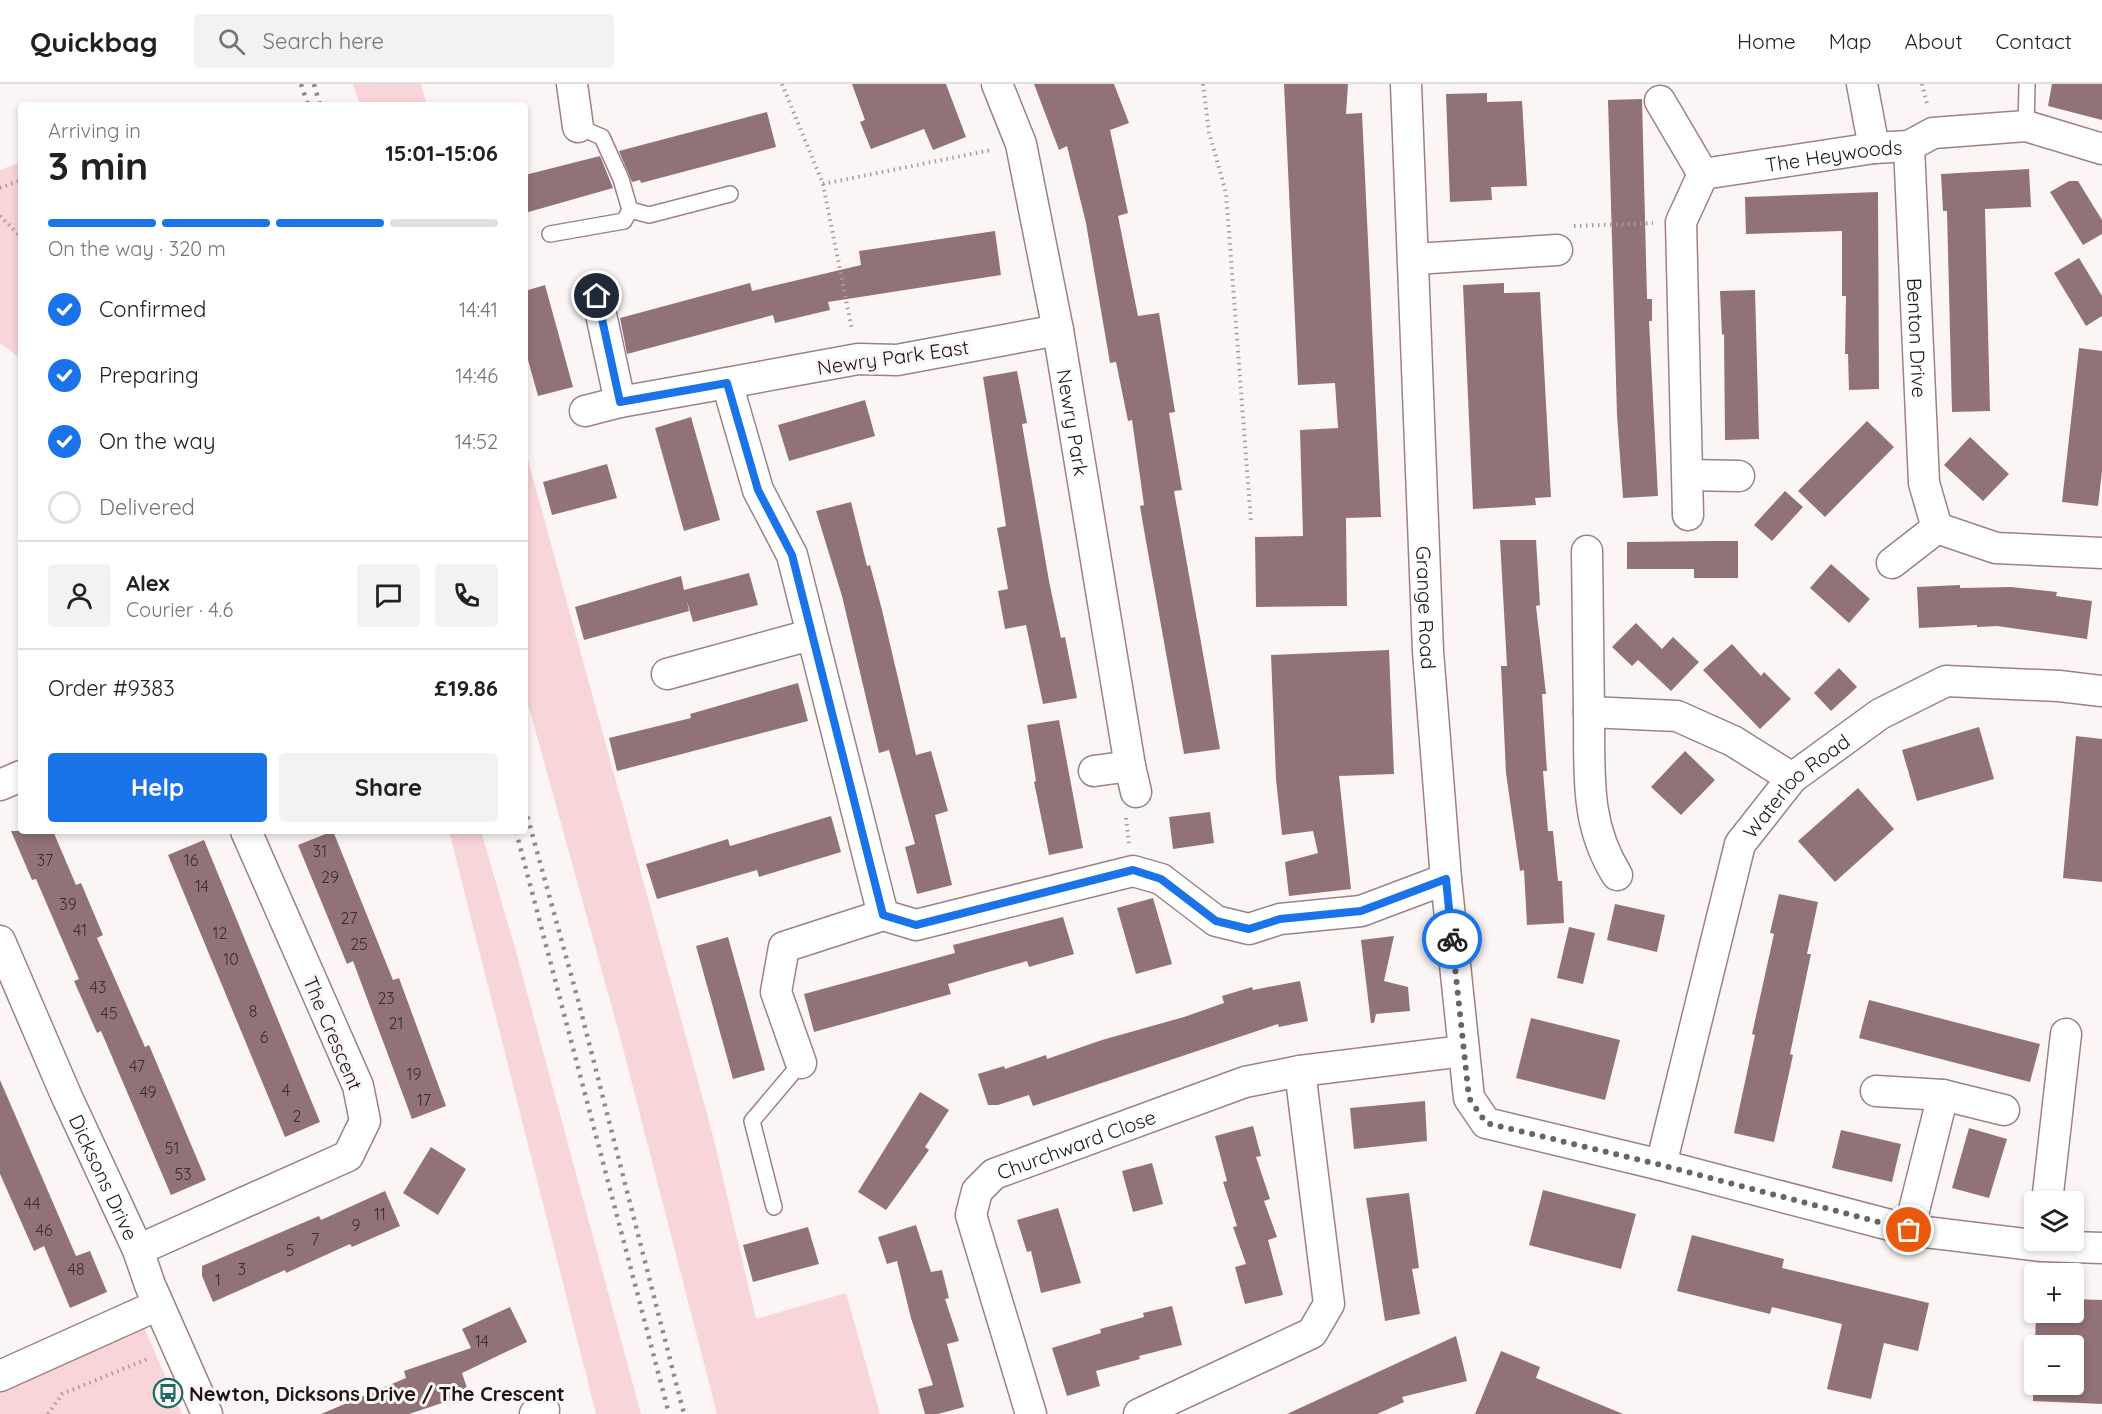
<!DOCTYPE html>
<meta charset="utf-8">
<style>
body{margin:0;font-family:Quicksand,sans-serif;background:#f2f2f2;color:#202124;height:100vh;display:flex;flex-direction:column;font-size:22px;white-space:nowrap}
*{box-sizing:border-box;margin:0}
p{font-size:20px;color:#757577}
.icon{flex:none;width:33px;height:33px;fill:none;stroke:currentColor;stroke-width:2;stroke-linecap:round;stroke-linejoin:round}
.map{position:relative;flex:1;overflow:hidden}
.details{position:absolute;left:18px;top:18px;width:510px;height:732px;display:flex;flex-direction:column;background:#fff;border-radius:6px;box-shadow:0 3px 9px #0003}
.details>*{flex:none}
.tools{position:absolute;left:2024px;top:1107px;display:grid;gap:12px}
.tools a{display:grid;place-items:center;width:60px;height:60px;border-radius:6px;background:#fff;box-shadow:0 3px 9px #0003;font-size:30px}
.pin{position:absolute;display:grid;place-items:center;width:51px;height:51px;color:#fff;margin:-26px;border:3px solid #fff;border-radius:50%;box-shadow:0 2px 6px #0007}
.courier{position:absolute;display:grid;place-items:center;width:60px;height:60px;margin:-30px;border:4px solid #1a73e8;border-radius:50%;background:#fff;color:#222;box-shadow:0 2px 8px #0007}
.overview em{font-style:normal;font-weight:800}
.overview div{display:flex;flex-direction:column-reverse}
.overview{display:flex;align-items:center;justify-content:space-between;height:102px;padding:0 30px}
h1{font-size:39px;font-weight:800;line-height:45px}
.bar{display:grid;grid-template-columns:repeat(4,1fr);gap:9px 6px;align-content:center;height:72px;padding:0 30px}
.bar i{height:8px;border-radius:4px;background:#e0e0e0}
.bar .on{background:#1a73e8}
.bar p{grid-column:span 4}
.line{display:flex;align-items:center;gap:15px;padding:0 30px;border-top:2px solid #e0e0e0}
.line div{flex:1}
.round{display:grid;place-items:center;flex:none;width:63px;height:63px;border-radius:6px;background:#f2f2f2}
ol{padding:0 30px;list-style:none}
li{display:flex;align-items:center;gap:18px;height:66px}
li p{margin-inline-start:auto}
li .icon{padding:6px;border-radius:50%;background:#1a73e8;color:#fff;stroke-width:4}
li:last-child{color:#757577}
li i{width:33px;height:33px;border:3px solid #e0e0e0;border-radius:50%}
.button{display:flex;gap:12px;margin-top:auto;padding:12px 30px}
.button a{flex:1;height:69px;border-radius:6px;background:#1a73e8;color:#fff;font-size:24px;font-weight:800;line-height:69px;text-align:center}
.button a+a{background:#f2f2f2;color:#202124}
header{display:flex;align-items:center;gap:36px;box-sizing:border-box;height:84px;padding:0 30px;background:#fff;border-bottom:2px solid #e0e0e0}
header strong{font-size:28px}
nav{display:flex;gap:33px;margin-inline-start:auto;font-size:21px}
.search{width:420px;height:54px;background:#f2f2f2;display:flex;align-items:center;gap:15px;box-sizing:border-box;padding:0 21px;border-radius:6px;color:#757577;font-size:22px}
.map>svg:first-child{display:block}
.green{fill:#f8d5d9}
.building{fill:#917377}
.lines{fill:none;stroke-linecap:round;stroke-linejoin:round}
.lane-casing{stroke:#9f8084;stroke-width:18}
.street-casing{stroke:#9f8084;stroke-width:33}
.path{stroke:#a59c9d;stroke-width:4;stroke-dasharray:1.5 4.5;stroke-linecap:butt}
.lane{stroke:#fff;stroke-width:15}
.street{stroke:#fff;stroke-width:30}
.rail{stroke:#918889;stroke-width:4.5;stroke-dasharray:3 6;stroke-linecap:butt}
.done{stroke:#6d6364;stroke-width:6;stroke-dasharray:0 10.8}
.route{stroke:#1a73e8;stroke-width:8}
.labels{text-anchor:middle;dominant-baseline:central;stroke-width:6;stroke-linejoin:round;paint-order:stroke}
.number-label{font-size:16px;fill:#3c2c2e}
.street-label{font-size:20px;fill:#201416;stroke:#fcf5f5}
.poi-label{font-size:20px;font-weight:bold;fill:#201416;stroke:#fcf5f5;text-anchor:start}
</style>
<header>
<strong>Quickbag</strong>
<div class="search"><svg class="icon" aria-label="search" viewBox="0 0 24 24"><circle cx="10" cy="10" r="6"/><path d="M15 15l6 6"/></svg>Search here</div>
<nav><a>Home</a><a>Map</a><a>About</a><a>Contact</a></nav>
</header>
<div class="map">
<svg width="2102" height="1330" viewBox="0 0 2102 1330">
<rect width="100%" height="100%" fill="#fcf5f5"/>
<path class="green" d="M 353,0 L 421,0 L 427,21 L 360,21 Z
M 21,78 L 21,275 L 0,259 L 0,86 Z
M 525,365 L 713,1052 L 756,1235 L 846,1209 L 880,1330 L 717,1330 L 619,949 L 525,609 Z
M 449,747 L 481,747 L 515,864 L 641,1330 L 596,1330 Z
M 141,1237 L 182,1330 L 0,1330 L 0,1303 Z"/>
<path class="building" d="M 852,0 L 946,0 L 966,53 L 933,66 L 924,45 L 871,65 L 860,38 L 865,36 Z
M 1034,0 L 1114,0 L 1129,39 L 1110,46 L 1128,129 L 1118,132 L 1138,232 L 1159,229 L 1175,328 L 1169,329 L 1182,406 L 1174,407 L 1220,665 L 1184,670 L 1144,446 L 1140,422 L 1144,421 L 1132,336 L 1128,337 L 1116,278 L 1110,279 L 1086,139 L 1067,62 L 1059,66 Z
M 1284,0 L 1348,0 L 1346,30 L 1362,29 L 1381,433 L 1346,434 L 1347,522 L 1256,523 L 1255,453 L 1303,452 L 1300,346 L 1338,344 L 1335,299 L 1298,301 Z
M 2052,0 L 2102,0 L 2102,36 L 2048,22 Z
M 1487,9 L 1487,18 L 1522,17 L 1527,102 L 1491,103 L 1492,116 L 1450,118 L 1446,10 Z
M 1642,15 L 1647,215 L 1652,215 L 1652,237 L 1649,237 L 1658,412 L 1623,414 L 1617,331 L 1608,16 Z
M 767,28 L 776,63 L 709,81 L 641,99 L 640,96 L 632,98 L 619,67 Z
M 600,72 L 613,104 L 525,129 L 525,91 Z
M 2029,85 L 2031,123 L 1985,125 L 1990,327 L 1952,328 L 1947,127 L 1943,127 L 1941,90 Z
M 2069,97 L 2078,97 L 2102,136 L 2102,150 L 2083,161 L 2050,108 Z
M 1878,108 L 1879,305 L 1849,306 L 1848,270 L 1845,270 L 1846,212 L 1842,212 L 1842,147 L 1746,150 L 1745,113 Z
M 995,147 L 1001,191 L 828,218 L 830,226 L 775,239 L 773,231 L 627,270 L 620,234 L 750,199 L 752,207 L 861,181 L 859,167 Z
M 2079,174 L 2102,212 L 2102,232 L 2086,242 L 2054,189 Z
M 1504,199 L 1504,209 L 1540,208 L 1551,413 L 1535,414 L 1536,421 L 1473,425 L 1463,201 Z
M 545,201 L 573,303 L 538,312 L 525,265 L 525,207 Z
M 1755,206 L 1759,355 L 1725,356 L 1724,250 L 1722,251 L 1720,207 Z
M 2079,264 L 2102,267 L 2102,387 L 2098,422 L 2062,418 Z
M 1017,287 L 1027,339 L 1022,340 L 1049,497 L 1061,554 L 1065,553 L 1077,614 L 1043,620 L 1026,541 L 1005,545 L 998,507 L 1008,505 L 997,444 L 1006,442 L 983,293 Z
M 865,316 L 875,352 L 789,377 L 778,341 Z
M 691,333 L 720,436 L 684,447 L 655,344 Z
M 1867,337 L 1894,363 L 1825,433 L 1798,407 Z
M 1970,353 L 2009,390 L 1983,417 L 1944,381 Z
M 607,380 L 617,414 L 552,431 L 543,398 Z
M 1785,407 L 1803,423 L 1772,457 L 1754,441 Z
M 851,418 L 867,482 L 870,481 L 882,526 L 916,671 L 931,667 L 948,727 L 935,731 L 952,801 L 917,810 L 905,763 L 915,760 L 889,666 L 879,669 L 842,512 L 816,427 Z
M 1500,456 L 1536,456 L 1540,521 L 1536,522 L 1546,610 L 1542,610 L 1547,687 L 1543,687 L 1548,747 L 1553,747 L 1558,797 L 1562,797 L 1564,839 L 1527,841 L 1524,786 L 1520,787 L 1506,689 L 1501,582 L 1507,582 Z
M 1715,457 L 1738,457 L 1738,494 L 1694,494 L 1694,485 L 1627,485 L 1627,458 Z
M 1831,480 L 1870,515 L 1849,539 L 1810,504 Z
M 749,489 L 758,521 L 693,538 L 687,517 L 689,527 L 584,556 L 575,523 L 681,492 L 684,506 Z
M 1960,501 L 1960,504 L 2011,503 L 2057,508 L 2056,512 L 2092,517 L 2087,555 L 1997,542 L 1977,543 L 1977,541 L 1919,544 L 1917,503 Z
M 1636,539 L 1662,565 L 1673,553 L 1699,578 L 1671,607 L 1638,576 L 1632,582 L 1612,563 Z
M 1732,560 L 1761,592 L 1764,588 L 1791,615 L 1760,645 L 1703,586 Z
M 1389,566 L 1394,690 L 1339,692 L 1351,805 L 1289,812 L 1285,778 L 1318,769 L 1313,747 L 1282,751 L 1276,695 L 1271,571 Z
M 1839,584 L 1857,603 L 1831,627 L 1814,609 Z
M 798,599 L 808,637 L 617,687 L 609,654 L 691,634 L 690,630 Z
M 1059,636 L 1083,764 L 1049,771 L 1034,698 L 1036,697 L 1027,641 Z
M 1979,643 L 1994,695 L 1917,717 L 1902,666 Z
M 2076,652 L 2102,655 L 2102,798 L 2063,794 Z
M 1685,667 L 1715,696 L 1681,731 L 1651,703 Z
M 1858,704 L 1894,745 L 1835,798 L 1798,757 Z
M 1210,728 L 1214,759 L 1173,765 L 1169,733 Z
M 831,732 L 841,768 L 759,793 L 757,786 L 657,815 L 646,780 L 728,755 L 730,762 Z
M 11,747 L 53,747 L 76,801 L 81,799 L 103,851 L 97,854 L 145,963 L 149,961 L 206,1096 L 171,1111 L 101,947 L 97,949 L 74,897 L 79,895 L 36,795 L 32,796 Z
M 333,747 L 393,896 L 399,894 L 446,1022 L 412,1035 L 353,877 L 347,880 L 298,761 Z
M 204,756 L 320,1038 L 285,1053 L 168,771 Z
M 1779,810 L 1818,818 L 1807,870 L 1811,870 L 1790,970 L 1793,971 L 1774,1058 L 1734,1049 L 1755,951 L 1752,950 L 1774,850 L 1770,849 Z
M 1153,814 L 1172,880 L 1136,890 L 1117,824 Z
M 1615,820 L 1665,831 L 1657,868 L 1607,856 Z
M 1063,833 L 1074,870 L 1029,883 L 1027,877 L 985,889 L 948,900 L 951,910 L 814,948 L 804,910 L 955,869 L 953,861 Z
M 1569,843 L 1595,849 L 1583,900 L 1557,894 Z
M 1394,852 L 1384,897 L 1408,903 L 1410,927 L 1376,930 L 1374,939 L 1371,939 L 1361,856 Z
M 728,853 L 765,986 L 733,995 L 696,862 Z
M 1300,897 L 1308,937 L 1279,943 L 1278,940 L 1033,1022 L 1029,1011 L 998,1021 L 988,1021 L 978,990 L 1004,982 L 1005,985 L 1046,971 L 1047,975 L 1102,956 L 1184,933 L 1224,919 L 1222,912 L 1252,903 L 1253,906 Z
M 1869,916 L 2040,960 L 2030,998 L 1859,954 Z
M 1531,934 L 1620,956 L 1605,1016 L 1516,994 Z
M 0,996 L 76,1172 L 90,1167 L 107,1208 L 70,1224 L 44,1162 L 34,1167 L 0,1090 Z
M 920,1008 L 949,1026 L 925,1063 L 929,1066 L 886,1126 L 858,1108 Z
M 1425,1017 L 1427,1057 L 1354,1065 L 1350,1024 Z
M 1253,1042 L 1261,1072 L 1256,1073 L 1270,1115 L 1264,1117 L 1277,1153 L 1268,1156 L 1283,1211 L 1245,1220 L 1235,1183 L 1246,1180 L 1233,1143 L 1237,1142 L 1223,1098 L 1227,1097 L 1215,1052 Z
M 1969,1044 L 2007,1055 L 1989,1114 L 1952,1104 Z
M 1841,1046 L 1901,1060 L 1892,1098 L 1832,1084 Z
M 431,1063 L 466,1085 L 438,1131 L 403,1109 Z
M 1152,1079 L 1163,1120 L 1133,1128 L 1122,1087 Z
M 1543,1106 L 1636,1130 L 1621,1185 L 1529,1161 Z
M 385,1107 L 400,1142 L 352,1163 L 350,1160 L 286,1189 L 285,1186 L 213,1218 L 202,1192 L 202,1182 L 319,1132 L 321,1136 Z
M 1409,1109 L 1419,1184 L 1412,1185 L 1420,1230 L 1385,1237 L 1366,1114 Z
M 1058,1124 L 1081,1199 L 1041,1209 L 1031,1167 L 1027,1168 L 1017,1136 Z
M 916,1141 L 931,1188 L 942,1186 L 949,1214 L 945,1215 L 959,1257 L 947,1260 L 964,1323 L 938,1330 L 925,1330 L 918,1305 L 933,1301 L 911,1234 L 897,1177 L 887,1180 L 878,1153 Z
M 808,1143 L 819,1180 L 753,1198 L 743,1161 Z
M 1692,1151 L 1784,1175 L 1782,1184 L 1929,1219 L 1918,1267 L 1884,1259 L 1871,1315 L 1827,1305 L 1842,1240 L 1772,1223 L 1770,1230 L 1677,1207 Z
M 2073,1215 L 2102,1216 L 2102,1320 L 2033,1317 L 2034,1279 L 2034,1300 L 2073,1300 L 2073,1262 L 2035,1262 L 2036,1228 L 2073,1228 Z
M 1172,1222 L 1182,1261 L 1139,1272 L 1140,1275 L 1096,1287 L 1100,1302 L 1067,1312 L 1052,1264 L 1101,1249 L 1100,1245 L 1144,1233 L 1143,1229 Z
M 510,1223 L 527,1258 L 462,1289 L 469,1310 L 409,1330 L 321,1330 L 406,1294 L 404,1287 L 471,1264 L 462,1245 Z
M 1456,1252 L 1467,1297 L 1402,1313 L 1404,1318 L 1377,1330 L 1287,1330 Z
M 1501,1267 L 1540,1283 L 1536,1294 L 1623,1330 L 1475,1330 Z"/>
<g class="lines">
<g class="lane-casing">
<path id="lane" d="M 2026,42 L 2027,0
M 630,126 L 649,131 L 730,110
M 550,150 L 624,137 L 630,126 L 621,95 L 602,53 L 578,43
M 774,1123 L 752,1037 L 801,979"/>
</g>
<g class="street-casing">
<g id="street">
<path d="M 572,0 L 578,43"/>
<path id="s1" d="M 997,0 L 1021,60 L 1058,246 L 1130,682 L 1136,708"/>
<path id="s2" d="M 1406,0 L 1428,567 L 1446,795 L 1469,1014 L 1486,1039 L 1661,1081 L 1909,1146 L 2042,1162 L 2102,1164"/>
<path d="M 1862,0 L 1874,64"/>
<path d="M 1660,17 L 1703,90"/>
<path id="s3" d="M 1909,62 L 1924,399 L 1937,444 L 1996,464 L 2102,469"/>
<path d="M 1415,175 L 1557,166"/>
<path d="M 597,212 L 620,318"/>
<path d="M 1058,246 L 897,276 L 858,275 L 727,299 L 758,406 L 792,471 L 883,831 L 916,841 L 1133,787 L 1161,795 L 1216,837 L 1249,845 L 1280,835 L 1361,827 L 1446,795"/>
<path d="M 585,327 L 620,318 L 727,299"/>
<path d="M 1688,391 L 1739,392"/>
<path id="s4" d="M 1688,431 L 1681,138 L 1703,90 L 1874,64 L 1909,62 L 1933,49 L 2026,42 L 2102,65"/>
<path d="M 1587,467 L 1589,628 L 1677,632 L 1733,657 L 1792,694"/>
<path d="M 1892,479 L 1937,444"/>
<path d="M 667,590 L 810,551"/>
<path d="M 1589,628 C 1590,687 1584,739 1617,791"/>
<path d="M 1094,687 L 1130,682"/>
<path d="M 0,701 L 21,692"/>
<path id="s5" d="M 0,857 L 66,1011 L 138,1166 L 150,1201 L 207,1330"/>
<path d="M 801,979 L 776,908 L 784,863 L 883,831"/>
<path d="M 1876,1007 L 1943,1011 L 2004,1026"/>
<path id="s6" d="M 1661,1081 L 1740,760 L 1792,694 L 1880,630 L 1946,597 L 2059,602 L 2102,607"/>
<path d="M 2047,1118 L 2066,950"/>
<path d="M 1909,1146 L 1943,1011"/>
<path d="M 138,1166 L 348,1072 L 365,1037 L 358,1002 L 246,747"/>
<path d="M 0,1292 L 158,1221"/>
<path d="M 535,1330 L 544,1326"/>
<path id="s7" d="M 1031,1330 L 971,1131 L 977,1107 L 994,1090 L 1245,998 L 1300,987 L 1463,967"/>
<path d="M 1139,1330 L 1312,1249 L 1329,1220 L 1300,987"/>
</g>
</g>
<path class="path" d="M 782,0 L 823,100 L 991,66
M 1203,0 L 1209,48 L 1226,109 L 1251,438
M 1922,0 L 1927,20
M 823,100 L 852,246
M 0,104 L 21,96
M 0,132 L 21,153
M 1574,142 L 1653,139
M 1126,734 L 1129,759
M 48,1330 L 62,1310 L 150,1274"/>
<use href="#lane" class="lane"/>
<use href="#street" class="street"/>
<path class="rail" d="M 301,0 L 308,21
M 314,0 L 320,21
M 525,724 L 578,916 L 684,1330
M 516,747 L 669,1330"/>
</g>
<g class="lines">
<path class="done" d="M 1452,855 L 1469,1014 L 1486,1039 L 1661,1081 L 1909,1146"/>
<path class="route" d="M 597,212 L 620,318 L 727,299 L 758,406 L 792,471 L 883,831 L 916,841 L 1133,786 L 1161,795 L 1216,837 L 1249,845 L 1280,835 L 1361,827 L 1446,795 L 1452,855"/>
</g>
<defs>
<g id="bus-ring" transform="scale(1.5)"><circle r="9.5" fill="#fcf5f5" stroke="#1e6965" stroke-width="1.5"/><path d="M-5-6H5V4H4V6H2V4H-2V6H-4V4H-5ZM-3.5-4V0h7V-4ZM-3.5 1.2v1.5H-2V1.2ZM2 1.2v1.5H3.5V1.2Z" fill="#1e6965"/></g>
</defs>
<g fill-rule="evenodd">
<use href="#bus-ring" x="168" y="1309"/>
</g>
<g class="labels">
<g class="number-label">
<text x="320" y="767">31</text>
<text x="45" y="776">37</text>
<text x="191" y="776">16</text>
<text x="330" y="793">29</text>
<text x="202" y="802">14</text>
<text x="68" y="820">39</text>
<text x="349" y="834">27</text>
<text x="80" y="846">41</text>
<text x="220" y="849">12</text>
<text x="359" y="860">25</text>
<text x="231" y="875">10</text>
<text x="98" y="903">43</text>
<text x="386" y="914">23</text>
<text x="253" y="927">8</text>
<text x="109" y="929">45</text>
<text x="396" y="939">21</text>
<text x="264" y="953">6</text>
<text x="137" y="982">47</text>
<text x="414" y="990">19</text>
<text x="286" y="1006">4</text>
<text x="148" y="1008">49</text>
<text x="424" y="1016">17</text>
<text x="297" y="1032">2</text>
<text x="172" y="1064">51</text>
<text x="183" y="1090">53</text>
<text x="32" y="1119">44</text>
<text x="380" y="1130">11</text>
<text x="356" y="1141">9</text>
<text x="44" y="1146">46</text>
<text x="315" y="1155">7</text>
<text x="290" y="1166">5</text>
<text x="76" y="1185">48</text>
<text x="242" y="1185">3</text>
<text x="218" y="1196">1</text>
<text x="482" y="1257">14</text>
</g>
<g class="street-label">
<text stroke="none"><textPath href="#s4" startOffset="478">The Heywoods</textPath></text>
<text stroke="none"><textPath href="#s3" startOffset="192">Benton Drive</textPath></text>
<text transform="translate(893 273) rotate(-8)">Newry Park East</text>
<text stroke="none"><textPath href="#s1" startOffset="348">Newry Park</textPath></text>
<text stroke="none"><textPath href="#s2" startOffset="524">Grange Road</textPath></text>
<text stroke="none"><textPath href="#s6" startOffset="412">Waterloo Road</textPath></text>
<text transform="translate(333 949) rotate(67)">The Crescent</text>
<text stroke="none"><textPath href="#s7" startOffset="344">Churchward Close</textPath></text>
<text stroke="none"><textPath href="#s5" startOffset="258">Dicksons Drive</textPath></text>
</g>
<g class="poi-label">
<text x="189" y="1309">Newton, Dicksons Drive / The Crescent</text>
</g>
</g>
</svg>
<div class="tools">
<a><svg class="icon" aria-label="layers" viewBox="0 0 24 24"><path d="M12 4l9 5-9 5-9-5zM3 14l9 5 9-5"/></svg></a>
<a>+</a>
<a>−</a>
</div>
<div class="pin" style="left:1909px;top:1146px;background:#ea580c"><svg class="icon" aria-label="bag" viewBox="0 0 24 24"><path d="M5 8h14l-1 12H6zM9 8a3 3 0 0 1 6 0"/></svg></div>
<div class="pin" style="left:597px;top:212px;background:#1f2937"><svg class="icon" aria-label="home" viewBox="0 0 24 24"><path d="M3 11l9-7 9 7M6 9v11h12V9"/></svg></div>
<div class="courier" style="left:1452px;top:855px"><svg class="icon" aria-label="bike" viewBox="0 0 24 24"><circle cx="6" cy="16" r="4"/><circle cx="18" cy="16" r="4"/><path d="M6 16l4-8h5l3 8M10 8l3 8H6M13 5h3"/></svg></div>
<section class="details">
<div class="overview"><div><h1>3 min</h1><p>Arriving in</p></div><em>15:01–15:06</em></div>
<div class="bar"><i class="on"></i><i class="on"></i><i class="on"></i><i></i><p>On the way · 320 m</p></div>
<ol>
<li><svg class="icon" aria-label="check" viewBox="0 0 24 24"><path d="M5 12l5 5 9-10"/></svg>Confirmed<p>14:41</p></li>
<li><svg class="icon" aria-label="check" viewBox="0 0 24 24"><path d="M5 12l5 5 9-10"/></svg>Preparing<p>14:46</p></li>
<li><svg class="icon" aria-label="check" viewBox="0 0 24 24"><path d="M5 12l5 5 9-10"/></svg>On the way<p>14:52</p></li>
<li><i></i>Delivered</li>
</ol>
<div class="line" style="height:108px"><a class="round"><svg class="icon" aria-label="person" viewBox="0 0 24 24"><circle cx="12" cy="8" r="4"/><path d="M4 21q1-7 8-7t8 7"/></svg></a><div><b>Alex</b><p>Courier · 4.6</p></div><a class="round"><svg class="icon" aria-label="chat" viewBox="0 0 24 24"><path d="M4 5h16v11H9l-5 4z"/></svg></a><a class="round"><svg class="icon" aria-label="phone" viewBox="0 0 24 24"><path d="M5 4h4l2 5-3 2q2 4 5 5l2-3 5 2v4C11 20 4 13 5 4z"/></svg></a></div>
<div class="line" style="height:78px"><div>Order #9383</div><b>£19.86</b></div>
<div class="button"><a>Help</a><a>Share</a></div>
</section>
</div>
